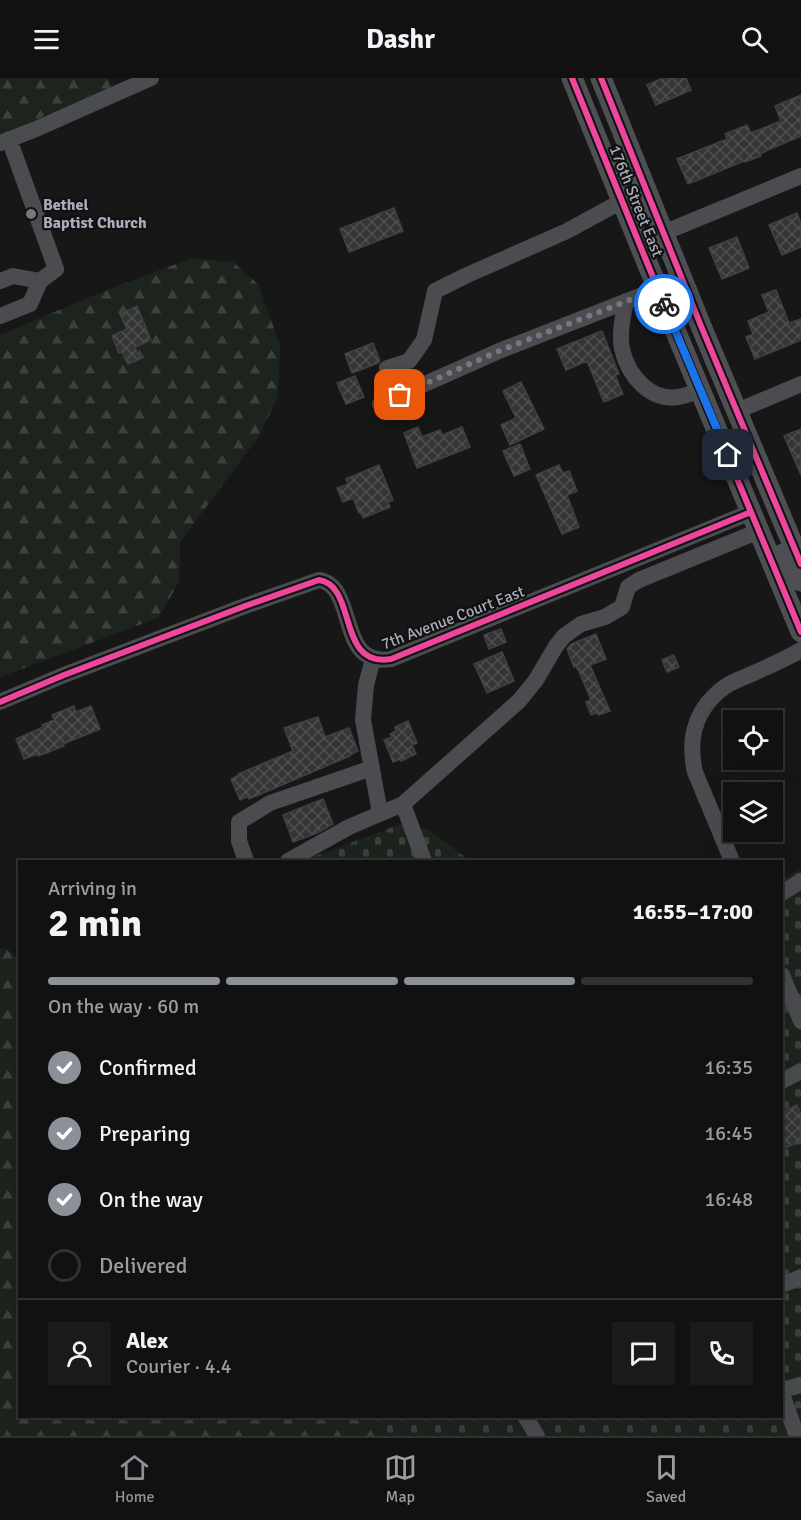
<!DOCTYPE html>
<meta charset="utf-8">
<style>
body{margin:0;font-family:Signika,sans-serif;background:#1a1a1a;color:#f1f3f6;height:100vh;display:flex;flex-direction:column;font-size:22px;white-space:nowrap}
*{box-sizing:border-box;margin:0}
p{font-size:20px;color:#9c9d9f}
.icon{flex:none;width:33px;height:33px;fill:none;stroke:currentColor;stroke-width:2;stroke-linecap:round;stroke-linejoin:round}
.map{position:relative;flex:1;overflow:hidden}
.sheet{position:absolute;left:18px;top:782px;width:765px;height:558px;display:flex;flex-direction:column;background:#111;border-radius:0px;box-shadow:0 6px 24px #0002,0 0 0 2px #303131}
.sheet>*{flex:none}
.tools{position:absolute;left:723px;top:632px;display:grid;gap:12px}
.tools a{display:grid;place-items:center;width:60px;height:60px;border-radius:0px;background:#111;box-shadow:0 6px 24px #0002,0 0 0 2px #303131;font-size:30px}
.pin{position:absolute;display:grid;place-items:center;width:51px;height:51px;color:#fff;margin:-26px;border-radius:12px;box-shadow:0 3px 9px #0006}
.courier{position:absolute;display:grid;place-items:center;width:60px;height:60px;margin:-30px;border:4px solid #1a73e8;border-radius:50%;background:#fff;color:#222;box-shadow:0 2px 8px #0007}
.headline em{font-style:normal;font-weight:700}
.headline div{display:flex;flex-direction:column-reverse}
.headline{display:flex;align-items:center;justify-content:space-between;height:102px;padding:0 30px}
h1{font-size:39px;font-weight:700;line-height:45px}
.bar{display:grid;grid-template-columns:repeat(4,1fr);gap:9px 6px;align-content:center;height:72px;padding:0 30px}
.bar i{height:8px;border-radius:4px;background:#303131}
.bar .current{background:#8c9099}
.bar p{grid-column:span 4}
.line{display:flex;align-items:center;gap:15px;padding:0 30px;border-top:2px solid #303131}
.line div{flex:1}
.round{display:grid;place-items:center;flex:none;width:63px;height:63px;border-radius:0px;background:#1a1a1a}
ol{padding:0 30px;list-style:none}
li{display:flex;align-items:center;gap:18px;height:66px}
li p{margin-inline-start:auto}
li .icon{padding:6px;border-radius:50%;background:#8c9099;color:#fff;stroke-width:4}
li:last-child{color:#9c9d9f}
li i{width:33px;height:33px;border:3px solid #303131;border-radius:50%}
header{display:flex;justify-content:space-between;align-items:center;height:78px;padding:0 30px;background:#111;font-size:27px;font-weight:700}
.dock{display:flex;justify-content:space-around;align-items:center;height:84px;border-top:2px solid #303131;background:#111;font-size:16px;color:#9c9d9f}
.dock a{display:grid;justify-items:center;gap:3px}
.dock .current{color:#8c9099}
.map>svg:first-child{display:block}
.forest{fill:url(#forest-firs)}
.cemetery{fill:url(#cemetery-stones)}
.building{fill:url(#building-cross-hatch);stroke:#3f4043;stroke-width:1.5}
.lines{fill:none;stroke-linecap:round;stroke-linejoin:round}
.minor{stroke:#4b4c50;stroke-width:16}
.major{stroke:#4d4f52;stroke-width:21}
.cycleway-casing{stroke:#111113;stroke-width:10}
.cycleway{stroke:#ed469a;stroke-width:6}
.done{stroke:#757880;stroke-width:6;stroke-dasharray:0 10.8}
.route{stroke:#1a73e8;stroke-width:8}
.poi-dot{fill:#757880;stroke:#111113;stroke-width:2}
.labels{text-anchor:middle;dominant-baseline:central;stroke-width:4.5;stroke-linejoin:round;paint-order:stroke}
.street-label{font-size:16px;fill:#a8adb8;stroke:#111113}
.poi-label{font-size:16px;font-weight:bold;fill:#a8adb8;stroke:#111113;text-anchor:start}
</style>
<header><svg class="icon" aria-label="menu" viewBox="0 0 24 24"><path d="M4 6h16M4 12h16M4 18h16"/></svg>Dashr<svg class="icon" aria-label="search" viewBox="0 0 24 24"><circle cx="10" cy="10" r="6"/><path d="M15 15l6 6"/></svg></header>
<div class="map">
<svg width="801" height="1358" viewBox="0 0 801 1358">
<defs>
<pattern id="forest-firs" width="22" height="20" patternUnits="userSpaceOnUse" patternTransform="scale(1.5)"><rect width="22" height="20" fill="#1d241e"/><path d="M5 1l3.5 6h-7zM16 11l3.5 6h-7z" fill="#3b413d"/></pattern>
<pattern id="cemetery-stones" width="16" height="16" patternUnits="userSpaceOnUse" patternTransform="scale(1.5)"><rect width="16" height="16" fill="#1d241e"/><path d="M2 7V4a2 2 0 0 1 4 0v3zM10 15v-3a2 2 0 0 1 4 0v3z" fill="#3b413d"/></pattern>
<pattern id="building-cross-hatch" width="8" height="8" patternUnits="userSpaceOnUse" patternTransform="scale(1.5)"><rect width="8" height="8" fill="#353536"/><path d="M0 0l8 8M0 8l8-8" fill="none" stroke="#4f5051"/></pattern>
</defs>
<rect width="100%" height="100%" fill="#171717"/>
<path class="forest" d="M 0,0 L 109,0 L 112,9 L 0,57 Z
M 192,180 L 233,184 L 258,206 L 280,267 L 278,318 L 260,357 L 180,464 L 179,504 L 158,540 L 0,599 L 0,257 L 97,216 Z
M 5,870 L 20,882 L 20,1338 L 369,1338 L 378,1358 L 0,1358 L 0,871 Z"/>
<path class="cemetery" d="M 401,746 L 429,752 L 470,783 L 302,783 Z
M 801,791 L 801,1358 L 378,1358 L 369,1338 L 782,1338 L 782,801 Z"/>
<path class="building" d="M 663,0 L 686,0 L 691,12 L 656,27 L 647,7 Z
M 801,17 L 801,58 L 768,72 L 760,76 L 761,78 L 745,84 L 744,83 L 688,106 L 677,81 L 727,61 L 725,56 L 747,47 L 751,55 L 781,43 L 775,28 Z
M 394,130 L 403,153 L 349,174 L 340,151 Z
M 797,135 L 801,146 L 801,169 L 782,177 L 769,147 Z
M 737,159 L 749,190 L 722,201 L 709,170 Z
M 776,212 L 789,245 L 801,241 L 801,262 L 755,281 L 746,259 L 753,256 L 748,243 L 769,234 L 762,217 Z
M 137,228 L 151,262 L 135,269 L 140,281 L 128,286 L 122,274 L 119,275 L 112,258 L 127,251 L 120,236 Z
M 602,253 L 619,296 L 615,297 L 623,316 L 604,324 L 587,283 L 566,292 L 557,271 Z
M 373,265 L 380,283 L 378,285 L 352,295 L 345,276 Z
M 355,298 L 364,319 L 346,326 L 337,305 Z
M 521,304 L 544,351 L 510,367 L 501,347 L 516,340 L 503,313 Z
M 418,349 L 422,359 L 440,352 L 442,357 L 462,349 L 470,369 L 417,390 L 404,355 Z
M 801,351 L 801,397 L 784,358 Z
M 520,366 L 530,391 L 514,398 L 503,373 Z
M 379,387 L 393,422 L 388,424 L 390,429 L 363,440 L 361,435 L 359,435 L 353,420 L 343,424 L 337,410 L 348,406 L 346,401 Z
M 559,387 L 563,395 L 569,393 L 577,413 L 567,417 L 579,449 L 562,456 L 536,397 Z
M 501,551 L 506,564 L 489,571 L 484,557 Z
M 596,556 L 606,581 L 590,587 L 610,633 L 598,637 L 597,634 L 591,637 L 586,624 L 591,622 L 578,591 L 577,591 L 576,588 L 574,589 L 567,571 L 571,566 Z
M 502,574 L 514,603 L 487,615 L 474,586 Z
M 674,577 L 679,589 L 667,594 L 662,582 Z
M 74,628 L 76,634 L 91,628 L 100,651 L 63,666 L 64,668 L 38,678 L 37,676 L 24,681 L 16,661 L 43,649 L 42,647 L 54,642 L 52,637 Z
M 318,639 L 325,659 L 349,650 L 358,673 L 350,677 L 350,678 L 249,721 L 248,718 L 240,722 L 231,701 L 239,697 L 238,696 L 293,673 L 284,650 Z
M 408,643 L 417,665 L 412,667 L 416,676 L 401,683 L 401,681 L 393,684 L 384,662 L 392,659 L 390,656 L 396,653 L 395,649 Z
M 323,721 L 333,746 L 317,755 L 293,764 L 283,737 Z
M 797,1027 L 801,1036 L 801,1063 L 782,1071 L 782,1034 Z"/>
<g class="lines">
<path class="minor" d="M 0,65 L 36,51 L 151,0
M 663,155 L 801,98
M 0,203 L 13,198 L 40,203
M 626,223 C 623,238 619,256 622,271 C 628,297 649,323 678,319 C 685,318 693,315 701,312
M 0,238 L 30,226 L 40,203 L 56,191 L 9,61
M 387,290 L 409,283 L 424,262 L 435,213 L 465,198 L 567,153 L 622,123
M 380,326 L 499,273 L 658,211
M 737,333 L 801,306
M 373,581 L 366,607 L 363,642 L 380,735
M 0,624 L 64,597 L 245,528 L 319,502 C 358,508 336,590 391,581 L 751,434
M 403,726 L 424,783
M 246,783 L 239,763 L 239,744 L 270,725 L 372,690
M 288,783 L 349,749 L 403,726 L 519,623 L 536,602 L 556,568 L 564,558 L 581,546 L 605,539 L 622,529 L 628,509 L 639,502 L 759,453
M 732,783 L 695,694 C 687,659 696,629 726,608 C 732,604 740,601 747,598 C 765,590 784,582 801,572
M 782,815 L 801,803
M 782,897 L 801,943
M 782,1003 L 801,993
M 782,1207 L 801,1199
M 782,1312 L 801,1307
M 782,1316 L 797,1358
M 525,1338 L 537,1358"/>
<path class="major" d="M 572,0 L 648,187 L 801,554
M 601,0 L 701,248 L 801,486
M 783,476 L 793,499 L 801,503"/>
<g class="cycleway-casing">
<path id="cycleway" d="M 572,0 L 648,187 L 801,554
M 601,0 L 701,248 L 801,486
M 0,624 L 64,597 L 245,528 L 319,502 C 358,508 336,590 391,581 L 751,434"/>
</g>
<use href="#cycleway" class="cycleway"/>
</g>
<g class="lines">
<path class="done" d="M 400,317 L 499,273 L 658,211 L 664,226"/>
<path class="route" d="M 664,226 L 728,377"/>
</g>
<circle class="poi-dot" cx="31" cy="136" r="6"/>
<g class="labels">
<g class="street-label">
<text transform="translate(636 123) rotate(68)">176th Street East</text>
<text transform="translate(453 540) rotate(-21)">7th Avenue Court East</text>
</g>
<g class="poi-label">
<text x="43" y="127">Bethel<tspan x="43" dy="18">Baptist Church</tspan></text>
</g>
</g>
</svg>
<div class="tools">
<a><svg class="icon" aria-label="locate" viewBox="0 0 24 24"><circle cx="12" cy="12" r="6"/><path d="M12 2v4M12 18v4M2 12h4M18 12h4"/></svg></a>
<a><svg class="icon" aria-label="layers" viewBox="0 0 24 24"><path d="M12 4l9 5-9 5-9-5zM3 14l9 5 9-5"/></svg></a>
</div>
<div class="pin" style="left:400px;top:317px;background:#ea580c"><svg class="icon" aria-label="bag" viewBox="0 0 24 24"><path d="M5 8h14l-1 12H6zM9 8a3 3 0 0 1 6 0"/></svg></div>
<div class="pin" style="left:728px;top:377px;background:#1f2937"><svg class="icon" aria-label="home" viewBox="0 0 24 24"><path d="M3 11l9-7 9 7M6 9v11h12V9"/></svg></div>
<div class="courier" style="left:664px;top:226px"><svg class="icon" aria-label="bike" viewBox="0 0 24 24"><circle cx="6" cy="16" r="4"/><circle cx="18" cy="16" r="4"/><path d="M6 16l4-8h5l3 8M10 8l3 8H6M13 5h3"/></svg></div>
<section class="sheet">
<div class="headline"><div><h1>2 min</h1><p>Arriving in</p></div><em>16:55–17:00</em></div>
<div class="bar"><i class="current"></i><i class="current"></i><i class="current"></i><i></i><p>On the way · 60 m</p></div>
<ol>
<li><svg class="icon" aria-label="check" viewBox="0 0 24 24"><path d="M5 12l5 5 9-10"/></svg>Confirmed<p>16:35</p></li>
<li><svg class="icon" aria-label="check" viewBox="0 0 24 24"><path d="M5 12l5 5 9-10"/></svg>Preparing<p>16:45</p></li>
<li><svg class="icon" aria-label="check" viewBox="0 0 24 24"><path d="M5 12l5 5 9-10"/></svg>On the way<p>16:48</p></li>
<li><i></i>Delivered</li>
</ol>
<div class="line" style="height:108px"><a class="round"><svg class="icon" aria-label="person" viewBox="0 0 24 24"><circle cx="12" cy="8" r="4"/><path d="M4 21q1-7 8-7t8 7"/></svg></a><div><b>Alex</b><p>Courier · 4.4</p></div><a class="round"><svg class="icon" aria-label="chat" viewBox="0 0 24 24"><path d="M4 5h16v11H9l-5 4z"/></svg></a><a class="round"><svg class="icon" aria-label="phone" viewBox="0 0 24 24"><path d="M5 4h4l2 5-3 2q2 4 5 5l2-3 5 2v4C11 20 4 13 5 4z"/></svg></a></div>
</section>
</div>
<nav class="dock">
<a class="current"><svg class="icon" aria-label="home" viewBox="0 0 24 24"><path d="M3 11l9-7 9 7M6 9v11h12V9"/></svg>Home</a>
<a><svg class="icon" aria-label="map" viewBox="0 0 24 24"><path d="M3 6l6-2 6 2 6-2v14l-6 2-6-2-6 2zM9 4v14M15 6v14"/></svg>Map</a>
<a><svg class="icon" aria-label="saved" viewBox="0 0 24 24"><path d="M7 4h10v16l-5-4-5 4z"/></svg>Saved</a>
</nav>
